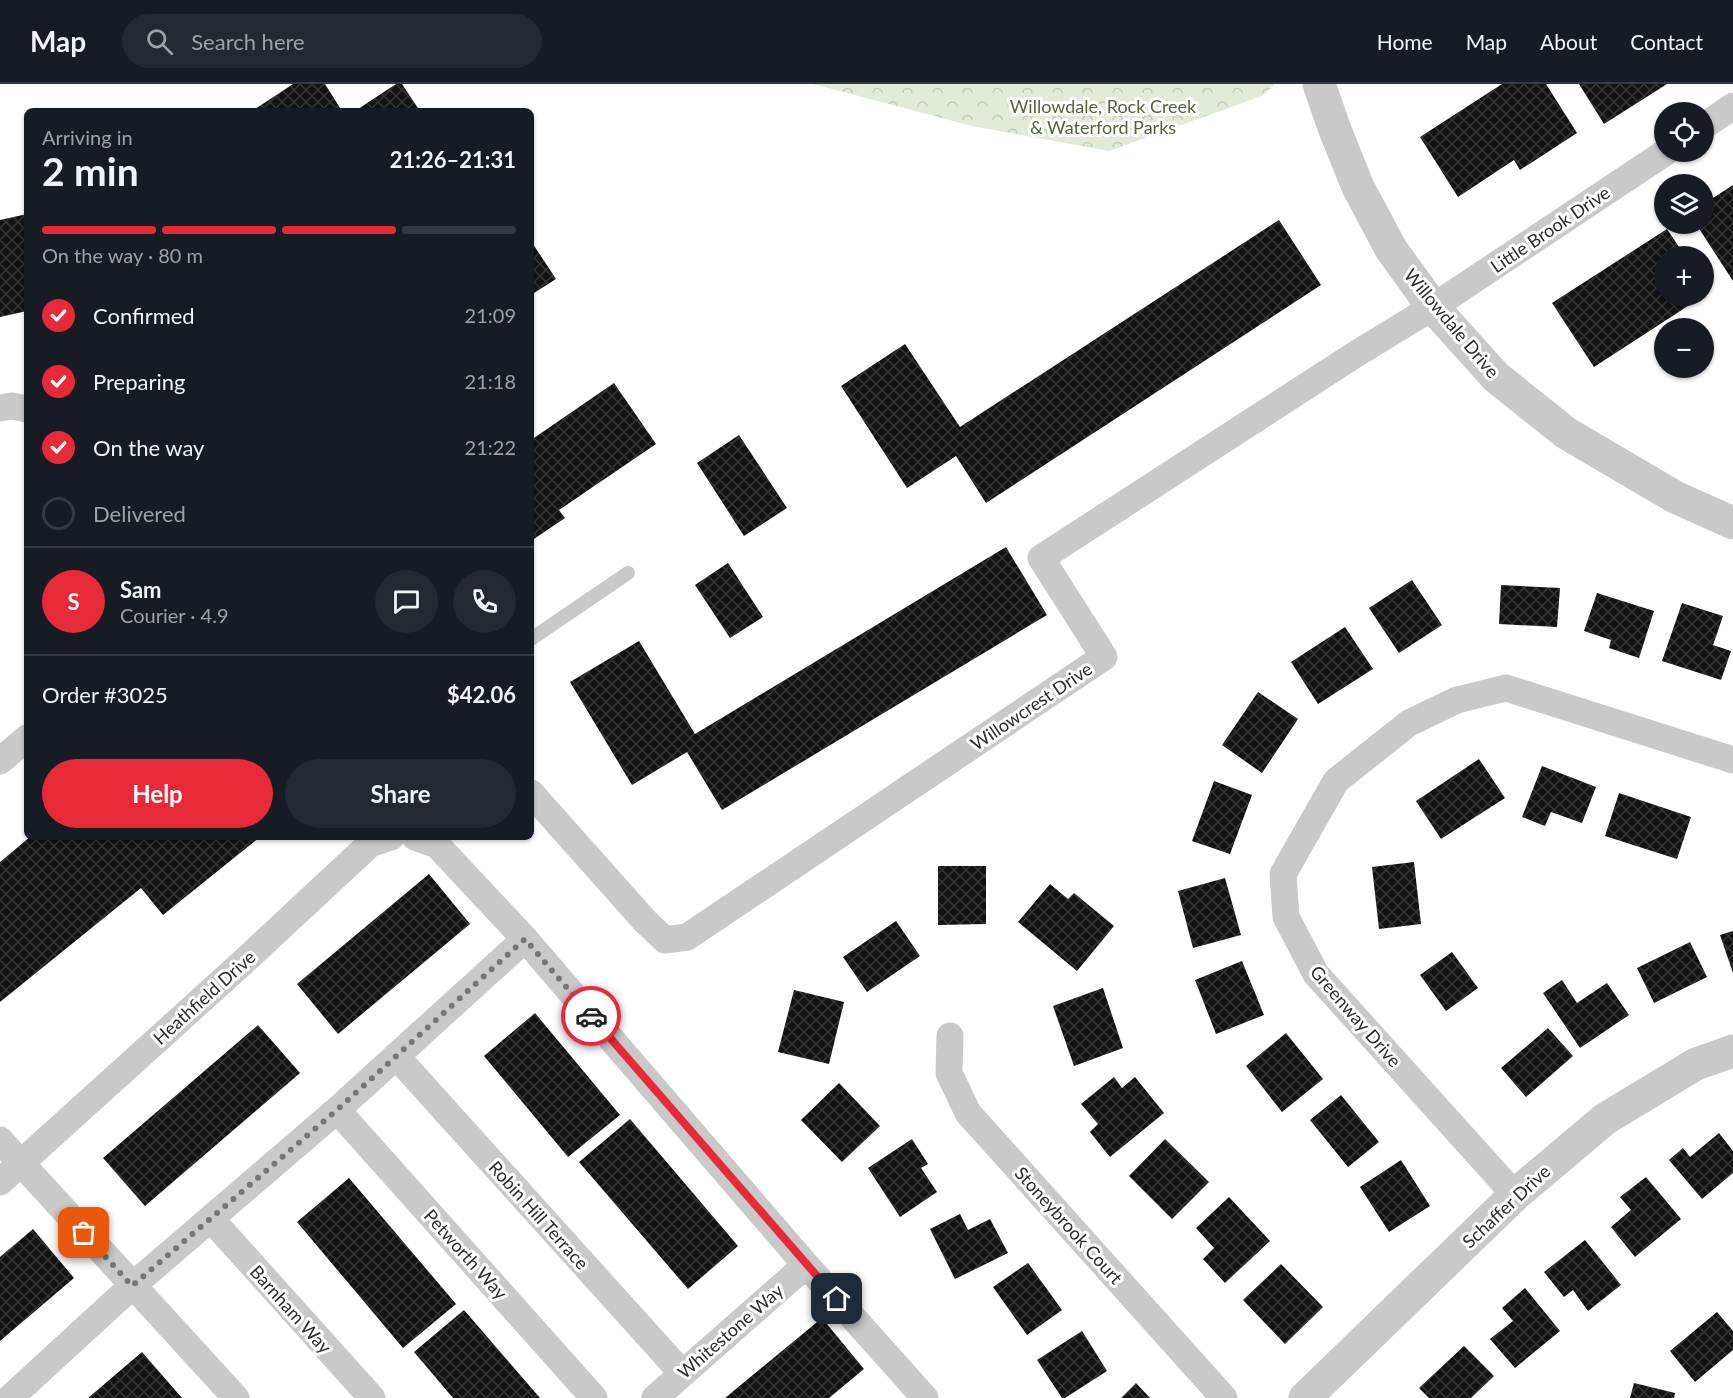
<!DOCTYPE html>
<meta charset="utf-8">
<style>
body{margin:0;font-family:Lato,sans-serif;background:#242831;color:#f1f3f6;height:100vh;display:flex;flex-direction:column;font-size:22px;white-space:nowrap}
*{box-sizing:border-box;margin:0}
p{font-size:20px;color:#9ea1a6}
.icon{flex:none;width:33px;height:33px;fill:none;stroke:currentColor;stroke-width:2;stroke-linecap:round;stroke-linejoin:round}
.map{position:relative;flex:1;overflow:hidden}
.side{position:absolute;left:24px;top:24px;width:510px;height:732px;display:flex;flex-direction:column;background:#171b24;border-radius:9px;box-shadow:0 2px 4px #0004}
.side>*{flex:none}
.controls{position:absolute;left:1654px;top:18px;display:grid;gap:12px}
.controls a{display:grid;place-items:center;width:60px;height:60px;border-radius:50%;background:#171b24;box-shadow:0 2px 4px #0004;font-size:30px}
.pin{position:absolute;display:grid;place-items:center;width:51px;height:51px;color:#fff;margin:-26px;border-radius:12px;box-shadow:0 3px 9px #0006}
.courier{position:absolute;display:grid;place-items:center;width:60px;height:60px;margin:-30px;border:4px solid #e62a38;border-radius:50%;background:#fff;color:#222;box-shadow:0 2px 8px #0007}
.head em{font-style:normal;font-weight:700}
.head div{display:flex;flex-direction:column-reverse}
.head{display:flex;align-items:center;justify-content:space-between;height:102px;padding:0 18px}
h1{font-size:39px;font-weight:700;line-height:45px}
.bar{display:grid;grid-template-columns:repeat(4,1fr);gap:9px 6px;align-content:center;height:72px;padding:0 18px}
.bar i{height:8px;border-radius:4px;background:#363941}
.bar .on{background:#e62a38}
.bar p{grid-column:span 4}
.line{display:flex;align-items:center;gap:15px;padding:0 18px;border-top:2px solid #363941}
.line div{flex:1}
.round{display:grid;place-items:center;flex:none;width:63px;height:63px;border-radius:32px;background:#242831}
ol{padding:0 18px;list-style:none}
li{display:flex;align-items:center;gap:18px;height:66px}
li p{margin-inline-start:auto}
li .icon{padding:6px;border-radius:50%;background:#e62a38;color:#fff;stroke-width:4}
li:last-child{color:#9ea1a6}
li i{width:33px;height:33px;border:3px solid #363941;border-radius:50%}
.primary-button{display:flex;gap:12px;margin-top:auto;padding:12px 18px}
.primary-button a{flex:1;height:69px;border-radius:36px;background:#e62a38;color:#fff;font-size:24px;font-weight:700;line-height:69px;text-align:center}
.primary-button a+a{background:#242831;color:#f1f3f6}
header{display:flex;align-items:center;gap:36px;box-sizing:border-box;height:84px;padding:0 30px;background:#171b24;border-bottom:2px solid #363941}
header strong{font-size:28px}
nav{display:flex;gap:33px;margin-inline-start:auto;font-size:21px}
.search{width:420px;height:54px;background:#242831;display:flex;align-items:center;gap:15px;box-sizing:border-box;padding:0 21px;border-radius:33px;color:#9ea1a6;font-size:22px}
.map>svg:first-child{display:block}
.forest{fill:url(#forest-crowns)}
.building{fill:url(#building-cross-hatch)}
.lines{fill:none;stroke-linecap:round;stroke-linejoin:round}
.service{stroke:#c9c9c9;stroke-width:14}
.minor{stroke:#c9c9c9;stroke-width:27}
.tertiary{stroke:#c9c9c9;stroke-width:33}
.done{stroke:#767676;stroke-width:6;stroke-dasharray:0 10.8}
.route{stroke:#e62a38;stroke-width:8}
.labels{text-anchor:middle;dominant-baseline:central;stroke-width:6;stroke-linejoin:round;paint-order:stroke}
.park-label{font-size:18px;fill:#4f6739;stroke:#fff}
.street-label{font-size:18px;fill:#2c2c2c;stroke:#fff}
</style>
<header>
<strong>Map</strong>
<div class="search"><svg class="icon" aria-label="search" viewBox="0 0 24 24"><circle cx="10" cy="10" r="6"/><path d="M15 15l6 6"/></svg>Search here</div>
<nav><a>Home</a><a>Map</a><a>About</a><a>Contact</a></nav>
</header>
<div class="map">
<svg width="1733" height="1314" viewBox="0 0 1733 1314">
<defs>
<pattern id="forest-crowns" width="20" height="18" patternUnits="userSpaceOnUse" patternTransform="scale(1.5)"><rect width="20" height="18" fill="#e2ead8"/><path d="M2 6a3 3 0 1 1 6 0M12 15a3 3 0 1 1 6 0" fill="none" stroke="#c2c9ba"/></pattern>
<pattern id="building-cross-hatch" width="8" height="8" patternUnits="userSpaceOnUse" patternTransform="scale(1.5)"><rect width="8" height="8" fill="#131313"/><path d="M0 0l8 8M0 8l8-8" fill="none" stroke="#363636"/></pattern>
</defs>
<rect width="100%" height="100%" fill="#fff"/>
<path class="forest" d="M 813,0 L 1275,0 L 1262,12 L 1109,67 L 972,42 Z"/>
<path class="building" d="M 293,0 L 325,0 L 342,27 L 252,27 Z
M 396,0 L 402,0 L 420,27 L 355,27 Z
M 1502,0 L 1546,0 L 1577,49 L 1520,86 L 1514,76 L 1458,113 L 1420,53 Z
M 1579,0 L 1667,0 L 1604,40 Z
M 1733,101 L 1733,197 L 1696,140 L 1704,140 L 1704,120 Z
M 27,130 L 27,227 L 0,233 L 0,136 Z
M 1279,136 L 1321,201 L 986,419 L 956,372 L 907,404 L 841,302 L 905,260 L 960,343 Z
M 1667,145 L 1685,172 L 1665,172 L 1665,212 L 1704,212 L 1704,203 L 1708,209 L 1594,283 L 1552,219 Z
M 531,157 L 556,195 L 531,211 Z
M 614,299 L 656,360 L 559,426 L 565,434 L 531,457 L 531,356 Z
M 739,351 L 787,424 L 744,452 L 697,379 Z
M 1006,463 L 1047,531 L 722,726 L 687,668 L 632,701 L 570,598 L 639,557 L 695,650 Z
M 728,479 L 763,533 L 730,554 L 695,501 Z
M 1412,496 L 1442,541 L 1399,569 L 1369,524 Z
M 1501,501 L 1560,504 L 1557,543 L 1499,540 Z
M 1597,509 L 1654,527 L 1639,574 L 1609,564 L 1611,556 L 1584,547 Z
M 1682,519 L 1723,532 L 1713,561 L 1731,567 L 1721,596 L 1662,577 Z
M 1345,543 L 1373,585 L 1318,620 L 1291,578 Z
M 1258,608 L 1298,635 L 1262,689 L 1222,661 Z
M 1479,675 L 1505,714 L 1441,755 L 1416,717 Z
M 1542,682 L 1596,703 L 1582,739 L 1551,728 L 1545,742 L 1522,733 Z
M 1214,697 L 1252,711 L 1230,770 L 1192,757 Z
M 1619,709 L 1691,733 L 1677,775 L 1605,752 Z
M 30,753 L 260,753 L 163,831 L 141,804 L 0,918 L 0,778 Z
M 1414,778 L 1421,840 L 1379,845 L 1372,783 Z
M 938,782 L 986,782 L 986,840 L 938,841 Z
M 429,790 L 470,840 L 338,950 L 297,900 Z
M 1225,794 L 1241,851 L 1193,864 L 1178,807 Z
M 1050,800 L 1068,815 L 1074,809 L 1114,842 L 1077,887 L 1018,838 Z
M 896,837 L 920,872 L 867,908 L 843,873 Z
M 1733,847 L 1733,889 L 1720,851 Z
M 1690,858 L 1707,893 L 1654,919 L 1637,884 Z
M 1452,868 L 1478,904 L 1446,927 L 1420,891 Z
M 1242,877 L 1264,931 L 1216,950 L 1195,896 Z
M 1562,896 L 1577,919 L 1607,899 L 1629,931 L 1580,964 L 1543,909 Z
M 1103,904 L 1123,964 L 1074,982 L 1053,922 Z
M 794,906 L 844,918 L 829,980 L 778,968 Z
M 535,929 L 620,1031 L 568,1073 L 484,972 Z
M 258,941 L 300,989 L 145,1122 L 103,1074 Z
M 1548,944 L 1573,972 L 1526,1013 L 1501,984 Z
M 1286,949 L 1323,995 L 1282,1028 L 1246,982 Z
M 1114,993 L 1122,1004 L 1135,993 L 1164,1029 L 1110,1073 L 1090,1048 L 1098,1040 L 1081,1020 Z
M 839,999 L 880,1042 L 842,1078 L 801,1036 Z
M 1341,1011 L 1379,1058 L 1348,1083 L 1310,1036 Z
M 630,1035 L 738,1162 L 688,1205 L 579,1078 Z
M 1719,1049 L 1733,1067 L 1733,1089 L 1702,1115 L 1669,1076 L 1683,1064 L 1690,1073 Z
M 912,1055 L 928,1080 L 921,1084 L 937,1108 L 900,1133 L 868,1084 Z
M 1165,1055 L 1209,1098 L 1172,1135 L 1129,1092 Z
M 1401,1076 L 1430,1122 L 1389,1148 L 1360,1103 Z
M 1646,1093 L 1681,1135 L 1635,1173 L 1611,1143 L 1631,1126 L 1620,1113 Z
M 349,1094 L 456,1220 L 403,1264 L 297,1138 Z
M 1229,1113 L 1270,1157 L 1225,1199 L 1203,1175 L 1214,1164 L 1196,1144 Z
M 960,1130 L 968,1146 L 990,1135 L 1008,1169 L 955,1195 L 930,1145 Z
M 33,1145 L 74,1194 L 0,1257 L 0,1173 Z
M 1585,1156 L 1621,1201 L 1588,1227 L 1573,1206 L 1564,1213 L 1544,1188 Z
M 1028,1179 L 1062,1226 L 1027,1251 L 993,1203 Z
M 1281,1180 L 1323,1223 L 1285,1260 L 1243,1216 Z
M 1525,1204 L 1560,1247 L 1515,1284 L 1490,1255 L 1513,1237 L 1502,1224 Z
M 464,1226 L 540,1314 L 453,1314 L 414,1268 Z
M 1717,1228 L 1733,1247 L 1733,1266 L 1695,1298 L 1670,1267 Z
M 822,1234 L 864,1285 L 829,1314 L 725,1314 Z
M 1082,1247 L 1107,1287 L 1065,1314 L 1062,1314 L 1037,1276 Z
M 1464,1262 L 1494,1292 L 1471,1314 L 1429,1314 L 1419,1304 Z
M 142,1268 L 182,1314 L 88,1314 Z
M 1136,1299 L 1150,1314 L 1121,1314 Z
M 1634,1299 L 1675,1309 L 1674,1314 L 1630,1314 Z"/>
<g class="lines">
<path class="service" d="M 531,555 L 628,489"/>
<path class="minor" d="M 1704,42 L 1733,22
M 0,324 L 12,322 L 27,325
M 0,677 L 27,654
M 531,709 L 645,837 L 665,856 L 687,853 L 1104,573 L 1041,474 L 1356,270 L 1433,223 L 1666,68
M 415,753 L 437,761 L 525,855 L 806,1181 L 925,1314
M 950,952 L 949,989 L 968,1029 L 1224,1314
M 396,972 L 682,1289
M 337,1026 L 594,1314
M 0,1056 L 236,1314
M 0,1098 L 240,881 L 370,760 L 391,753
M 1515,1111 L 1316,890 L 1286,833 L 1283,790 L 1336,697 L 1409,639 L 1457,616 L 1506,604 L 1733,676
M 211,1135 L 372,1314
M 10,1314 L 132,1202 L 337,1026 L 525,855
M 655,1314 L 806,1181"/>
<path class="tertiary" d="M 1319,0 L 1335,46 L 1358,103 L 1391,165 L 1433,223 L 1496,293 L 1566,349 L 1675,413 L 1733,439
M 1305,1314 L 1515,1111 L 1605,1035 L 1696,980 L 1733,967"/>
</g>
<g class="lines">
<path class="done" d="M 84,1149 L 132,1202 L 337,1026 L 525,855 L 591,932"/>
<path class="route" d="M 591,932 L 837,1215"/>
</g>
<g class="labels">
<g class="park-label">
<text x="1103" y="22">Willowdale, Rock Creek<tspan x="1103" dy="21">&amp; Waterford Parks</tspan></text>
</g>
<g class="street-label">
<text transform="translate(1550 145) rotate(-34)">Little Brook Drive</text>
<text transform="translate(1452 239) rotate(50)">Willowdale Drive</text>
<text transform="translate(1031 622) rotate(-34)">Willowcrest Drive</text>
<text transform="translate(204 913) rotate(-42)">Heathfield Drive</text>
<text transform="translate(1356 932) rotate(49)">Greenway Drive</text>
<text transform="translate(1506 1122) rotate(-43)">Schaffer Drive</text>
<text transform="translate(539 1131) rotate(48)">Robin Hill Terrace</text>
<text transform="translate(1069 1141) rotate(48)">Stoneybrook Court</text>
<text transform="translate(466 1170) rotate(48)">Petworth Way</text>
<text transform="translate(291 1225) rotate(48)">Barnham Way</text>
<text transform="translate(730 1247) rotate(-41)">Whitestone Way</text>
</g>
</g>
</svg>
<div class="controls">
<a><svg class="icon" aria-label="locate" viewBox="0 0 24 24"><circle cx="12" cy="12" r="6"/><path d="M12 2v4M12 18v4M2 12h4M18 12h4"/></svg></a>
<a><svg class="icon" aria-label="layers" viewBox="0 0 24 24"><path d="M12 4l9 5-9 5-9-5zM3 14l9 5 9-5"/></svg></a>
<a>+</a>
<a>−</a>
</div>
<div class="pin" style="left:84px;top:1149px;background:#ea580c"><svg class="icon" aria-label="bag" viewBox="0 0 24 24"><path d="M5 8h14l-1 12H6zM9 8a3 3 0 0 1 6 0"/></svg></div>
<div class="pin" style="left:837px;top:1215px;background:#1f2937"><svg class="icon" aria-label="home" viewBox="0 0 24 24"><path d="M3 11l9-7 9 7M6 9v11h12V9"/></svg></div>
<div class="courier" style="left:591px;top:932px"><svg class="icon" aria-label="car" viewBox="0 0 24 24"><path d="M5 17H2v-5l4-1 3-4h7l3 4 3 1v5h-3M9 17h6M6 11h13"/><circle cx="7" cy="17" r="2"/><circle cx="17" cy="17" r="2"/></svg></div>
<section class="side">
<div class="head"><div><h1>2 min</h1><p>Arriving in</p></div><em>21:26–21:31</em></div>
<div class="bar"><i class="on"></i><i class="on"></i><i class="on"></i><i></i><p>On the way · 80 m</p></div>
<ol>
<li><svg class="icon" aria-label="check" viewBox="0 0 24 24"><path d="M5 12l5 5 9-10"/></svg>Confirmed<p>21:09</p></li>
<li><svg class="icon" aria-label="check" viewBox="0 0 24 24"><path d="M5 12l5 5 9-10"/></svg>Preparing<p>21:18</p></li>
<li><svg class="icon" aria-label="check" viewBox="0 0 24 24"><path d="M5 12l5 5 9-10"/></svg>On the way<p>21:22</p></li>
<li><i></i>Delivered</li>
</ol>
<div class="line" style="height:108px"><b class="round" style="background:#e62a38;color:#fff">S</b><div><b>Sam</b><p>Courier · 4.9</p></div><a class="round"><svg class="icon" aria-label="chat" viewBox="0 0 24 24"><path d="M4 5h16v11H9l-5 4z"/></svg></a><a class="round"><svg class="icon" aria-label="phone" viewBox="0 0 24 24"><path d="M5 4h4l2 5-3 2q2 4 5 5l2-3 5 2v4C11 20 4 13 5 4z"/></svg></a></div>
<div class="line" style="height:78px"><div>Order #3025</div><b>$42.06</b></div>
<div class="primary-button"><a>Help</a><a>Share</a></div>
</section>
</div>
